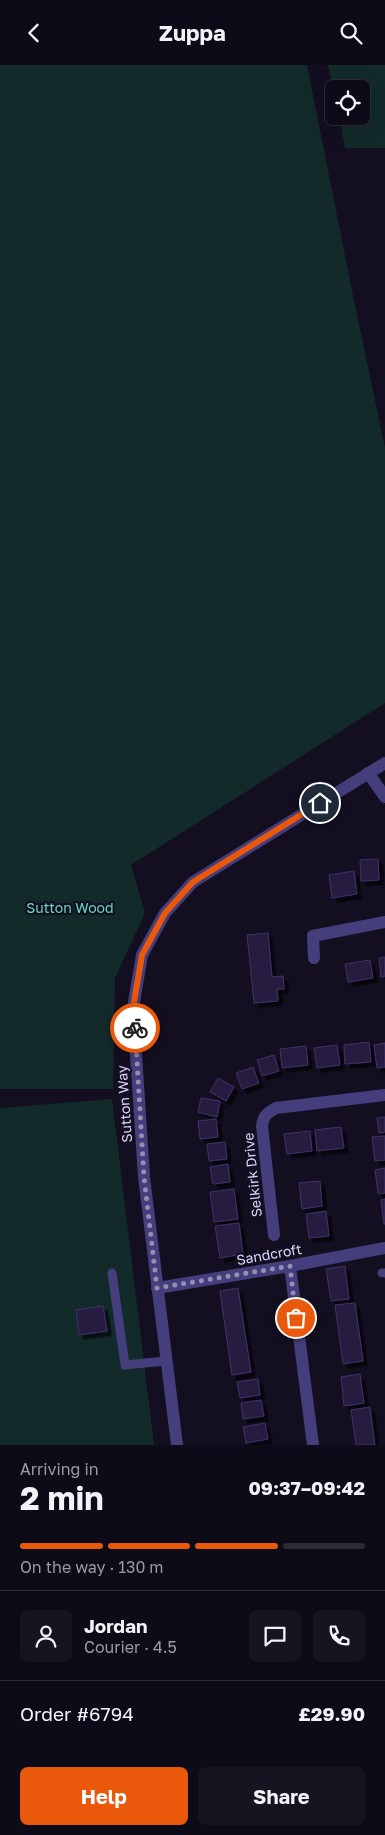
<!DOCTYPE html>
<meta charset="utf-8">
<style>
body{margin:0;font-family:"Golos Text",sans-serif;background:#171422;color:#f1f3f6;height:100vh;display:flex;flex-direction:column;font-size:19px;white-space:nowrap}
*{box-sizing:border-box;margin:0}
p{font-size:16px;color:#9b9ba2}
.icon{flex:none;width:28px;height:28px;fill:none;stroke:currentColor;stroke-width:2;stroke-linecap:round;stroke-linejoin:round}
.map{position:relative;height:1380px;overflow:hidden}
.details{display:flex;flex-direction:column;background:#0e0b19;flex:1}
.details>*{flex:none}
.buttons{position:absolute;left:325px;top:15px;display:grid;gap:10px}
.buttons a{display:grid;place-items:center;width:45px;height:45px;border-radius:8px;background:#0e0b19;box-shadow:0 5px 20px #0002,0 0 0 1px #2e2b38;font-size:25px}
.pin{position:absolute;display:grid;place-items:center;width:42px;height:42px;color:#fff;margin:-21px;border:2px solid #fff;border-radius:50%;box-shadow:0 1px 5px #0007}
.courier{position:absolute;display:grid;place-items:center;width:50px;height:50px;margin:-25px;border:4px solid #ea580c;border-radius:50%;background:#fff;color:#222;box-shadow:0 1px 6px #0007}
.summary em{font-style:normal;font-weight:700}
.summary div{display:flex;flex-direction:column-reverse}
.summary{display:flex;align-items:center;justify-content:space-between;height:85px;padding:0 20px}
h1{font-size:32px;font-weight:700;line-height:38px}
.bar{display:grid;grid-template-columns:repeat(4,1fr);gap:8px 5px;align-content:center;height:60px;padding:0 20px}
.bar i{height:6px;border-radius:4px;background:#2e2b38}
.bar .current{background:#ea580c}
.bar p{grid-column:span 4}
.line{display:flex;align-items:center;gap:12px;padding:0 20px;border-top:1px solid #2e2b38}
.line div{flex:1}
.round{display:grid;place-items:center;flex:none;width:52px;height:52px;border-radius:8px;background:#171422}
.action{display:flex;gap:10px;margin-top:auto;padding:10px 20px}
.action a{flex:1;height:58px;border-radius:8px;background:#ea580c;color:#fff;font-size:20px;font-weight:700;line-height:58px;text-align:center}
.action a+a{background:#171422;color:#f1f3f6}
header{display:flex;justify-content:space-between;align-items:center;height:65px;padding:0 20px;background:#0e0b19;font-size:22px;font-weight:700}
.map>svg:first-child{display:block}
.green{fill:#132a2a}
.building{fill:#261d40;stroke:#40316a;filter:url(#shadow)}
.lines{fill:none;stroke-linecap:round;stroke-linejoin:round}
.service{stroke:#443e7c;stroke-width:9}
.minor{stroke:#443e7c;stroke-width:12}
.tertiary{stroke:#443e7c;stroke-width:12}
.done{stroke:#948eaf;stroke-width:5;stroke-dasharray:0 9}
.route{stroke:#ea580c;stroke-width:6}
.labels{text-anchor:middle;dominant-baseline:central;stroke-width:4.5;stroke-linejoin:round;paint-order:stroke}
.park-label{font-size:14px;fill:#65d5bf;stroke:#130f21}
.street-label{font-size:14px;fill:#dad3fb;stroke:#130f21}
</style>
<header><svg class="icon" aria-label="back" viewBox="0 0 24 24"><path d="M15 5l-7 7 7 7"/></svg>Zuppa<svg class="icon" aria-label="search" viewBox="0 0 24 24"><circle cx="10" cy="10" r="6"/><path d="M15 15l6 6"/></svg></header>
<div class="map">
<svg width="385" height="1380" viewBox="0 0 385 1380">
<defs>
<filter id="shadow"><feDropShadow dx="4.5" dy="4.5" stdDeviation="0" flood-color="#0009"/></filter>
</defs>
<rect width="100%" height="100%" fill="#130f21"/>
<path class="green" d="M 0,0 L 307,0 L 351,221 L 385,383 L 385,638 L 131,800 L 145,848 L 115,913 L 113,1024 L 0,1024 Z
M 328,0 L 385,0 L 385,83 L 345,83 L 339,51 L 361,51 L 361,24 L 334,24 L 334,27 Z
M 112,1034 L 154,1380 L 0,1380 L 0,1043 Z"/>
<path class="building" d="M 378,794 L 379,815 L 361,816 L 360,795 Z
M 354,806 L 357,829 L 332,833 L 329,810 Z
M 268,868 L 272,912 L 283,911 L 284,924 L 277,924 L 278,936 L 254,938 L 247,870 Z
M 385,892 L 385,911 L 381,912 L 379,893 Z
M 370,895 L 373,913 L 348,917 L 345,899 Z
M 369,977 L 371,997 L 345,999 L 344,980 Z
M 385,978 L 385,1002 L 377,1003 L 374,980 Z
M 337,980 L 340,1000 L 317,1003 L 314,983 Z
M 306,981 L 308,1000 L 282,1003 L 280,984 Z
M 274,990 L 279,1006 L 262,1011 L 257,995 Z
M 253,1002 L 259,1018 L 242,1024 L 236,1008 Z
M 218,1013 L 234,1022 L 226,1036 L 210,1027 Z
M 201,1033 L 220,1036 L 217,1052 L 198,1047 Z
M 385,1052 L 385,1067 L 379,1068 L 377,1053 Z
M 216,1054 L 218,1072 L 200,1074 L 198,1056 Z
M 341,1062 L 344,1083 L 317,1086 L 315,1065 Z
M 310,1066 L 312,1086 L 287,1089 L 284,1069 Z
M 385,1071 L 385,1095 L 375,1096 L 372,1072 Z
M 225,1077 L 227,1094 L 209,1096 L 207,1079 Z
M 228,1099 L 230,1117 L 213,1119 L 210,1102 Z
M 385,1103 L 385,1128 L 378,1129 L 375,1105 Z
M 320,1116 L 322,1141 L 302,1144 L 299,1118 Z
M 234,1124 L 238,1154 L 214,1157 L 210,1127 Z
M 385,1134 L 385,1159 L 384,1159 L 381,1135 Z
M 326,1146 L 329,1171 L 309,1173 L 306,1149 Z
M 239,1158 L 243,1189 L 220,1193 L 215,1161 Z
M 345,1201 L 349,1234 L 331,1236 L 326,1204 Z
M 238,1223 L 251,1307 L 232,1310 L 220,1226 Z
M 355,1238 L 363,1296 L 343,1299 L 335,1240 Z
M 103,1241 L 107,1266 L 79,1270 L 76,1245 Z
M 360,1309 L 364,1338 L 344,1341 L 341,1312 Z
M 258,1314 L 260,1330 L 240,1333 L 237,1317 Z
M 261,1335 L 264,1351 L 243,1354 L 241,1338 Z
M 370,1342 L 375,1380 L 356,1380 L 351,1345 Z
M 265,1358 L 268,1374 L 246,1378 L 243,1362 Z"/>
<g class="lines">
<path class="service" d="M 112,1208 L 125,1300 L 166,1296
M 382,1208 L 385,1208"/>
<path class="minor" d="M 368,708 L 385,732
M 314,893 L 313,871 L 385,857
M 274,1170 L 262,1061 C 263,1051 267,1048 276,1043 L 385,1030
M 290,1201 L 313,1380
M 157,1223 L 290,1201 L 385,1183"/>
<path class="tertiary" d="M 177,1380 L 144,1112 L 133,943 L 142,890 L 165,848 L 193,817 L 385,698"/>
</g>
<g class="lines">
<path class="done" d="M 135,963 L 144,1112 L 157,1223 L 290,1201 L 296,1253"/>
<path class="route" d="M 135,963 L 133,943 L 142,890 L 165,848 L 193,817 L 320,738"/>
</g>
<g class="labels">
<g class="park-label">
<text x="70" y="842">Sutton Wood</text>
</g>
<g class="street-label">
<text transform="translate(124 1039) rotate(-94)">Sutton Way</text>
<text transform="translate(252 1110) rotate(-96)">Selkirk Drive</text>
<text transform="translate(269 1189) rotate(-10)">Sandcroft</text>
</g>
</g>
</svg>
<div class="buttons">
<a><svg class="icon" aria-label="locate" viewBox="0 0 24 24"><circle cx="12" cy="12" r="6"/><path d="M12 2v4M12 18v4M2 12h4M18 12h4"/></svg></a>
</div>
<div class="pin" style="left:296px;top:1253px;background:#ea580c"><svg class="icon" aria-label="bag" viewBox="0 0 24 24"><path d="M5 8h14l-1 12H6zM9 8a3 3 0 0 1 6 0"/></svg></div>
<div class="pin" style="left:320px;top:738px;background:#1f2937"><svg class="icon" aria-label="home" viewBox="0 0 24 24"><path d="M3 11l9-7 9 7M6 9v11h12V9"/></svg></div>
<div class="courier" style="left:135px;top:963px"><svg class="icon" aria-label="bike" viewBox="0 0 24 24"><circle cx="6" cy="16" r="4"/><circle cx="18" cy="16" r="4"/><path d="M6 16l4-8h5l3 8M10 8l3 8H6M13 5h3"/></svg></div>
</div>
<section class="details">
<div class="summary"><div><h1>2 min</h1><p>Arriving in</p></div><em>09:37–09:42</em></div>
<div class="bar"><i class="current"></i><i class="current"></i><i class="current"></i><i></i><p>On the way · 130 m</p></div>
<div class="line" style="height:90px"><a class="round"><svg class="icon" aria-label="person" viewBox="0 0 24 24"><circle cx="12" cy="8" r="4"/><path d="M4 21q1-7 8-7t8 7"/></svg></a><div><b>Jordan</b><p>Courier · 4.5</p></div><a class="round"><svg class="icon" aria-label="chat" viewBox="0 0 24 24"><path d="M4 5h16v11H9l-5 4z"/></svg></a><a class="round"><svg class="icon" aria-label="phone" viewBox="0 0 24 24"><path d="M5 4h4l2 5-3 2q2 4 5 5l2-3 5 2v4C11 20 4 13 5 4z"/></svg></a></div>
<div class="line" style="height:65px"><div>Order #6794</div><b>£29.90</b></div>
<div class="action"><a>Help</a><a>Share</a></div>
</section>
